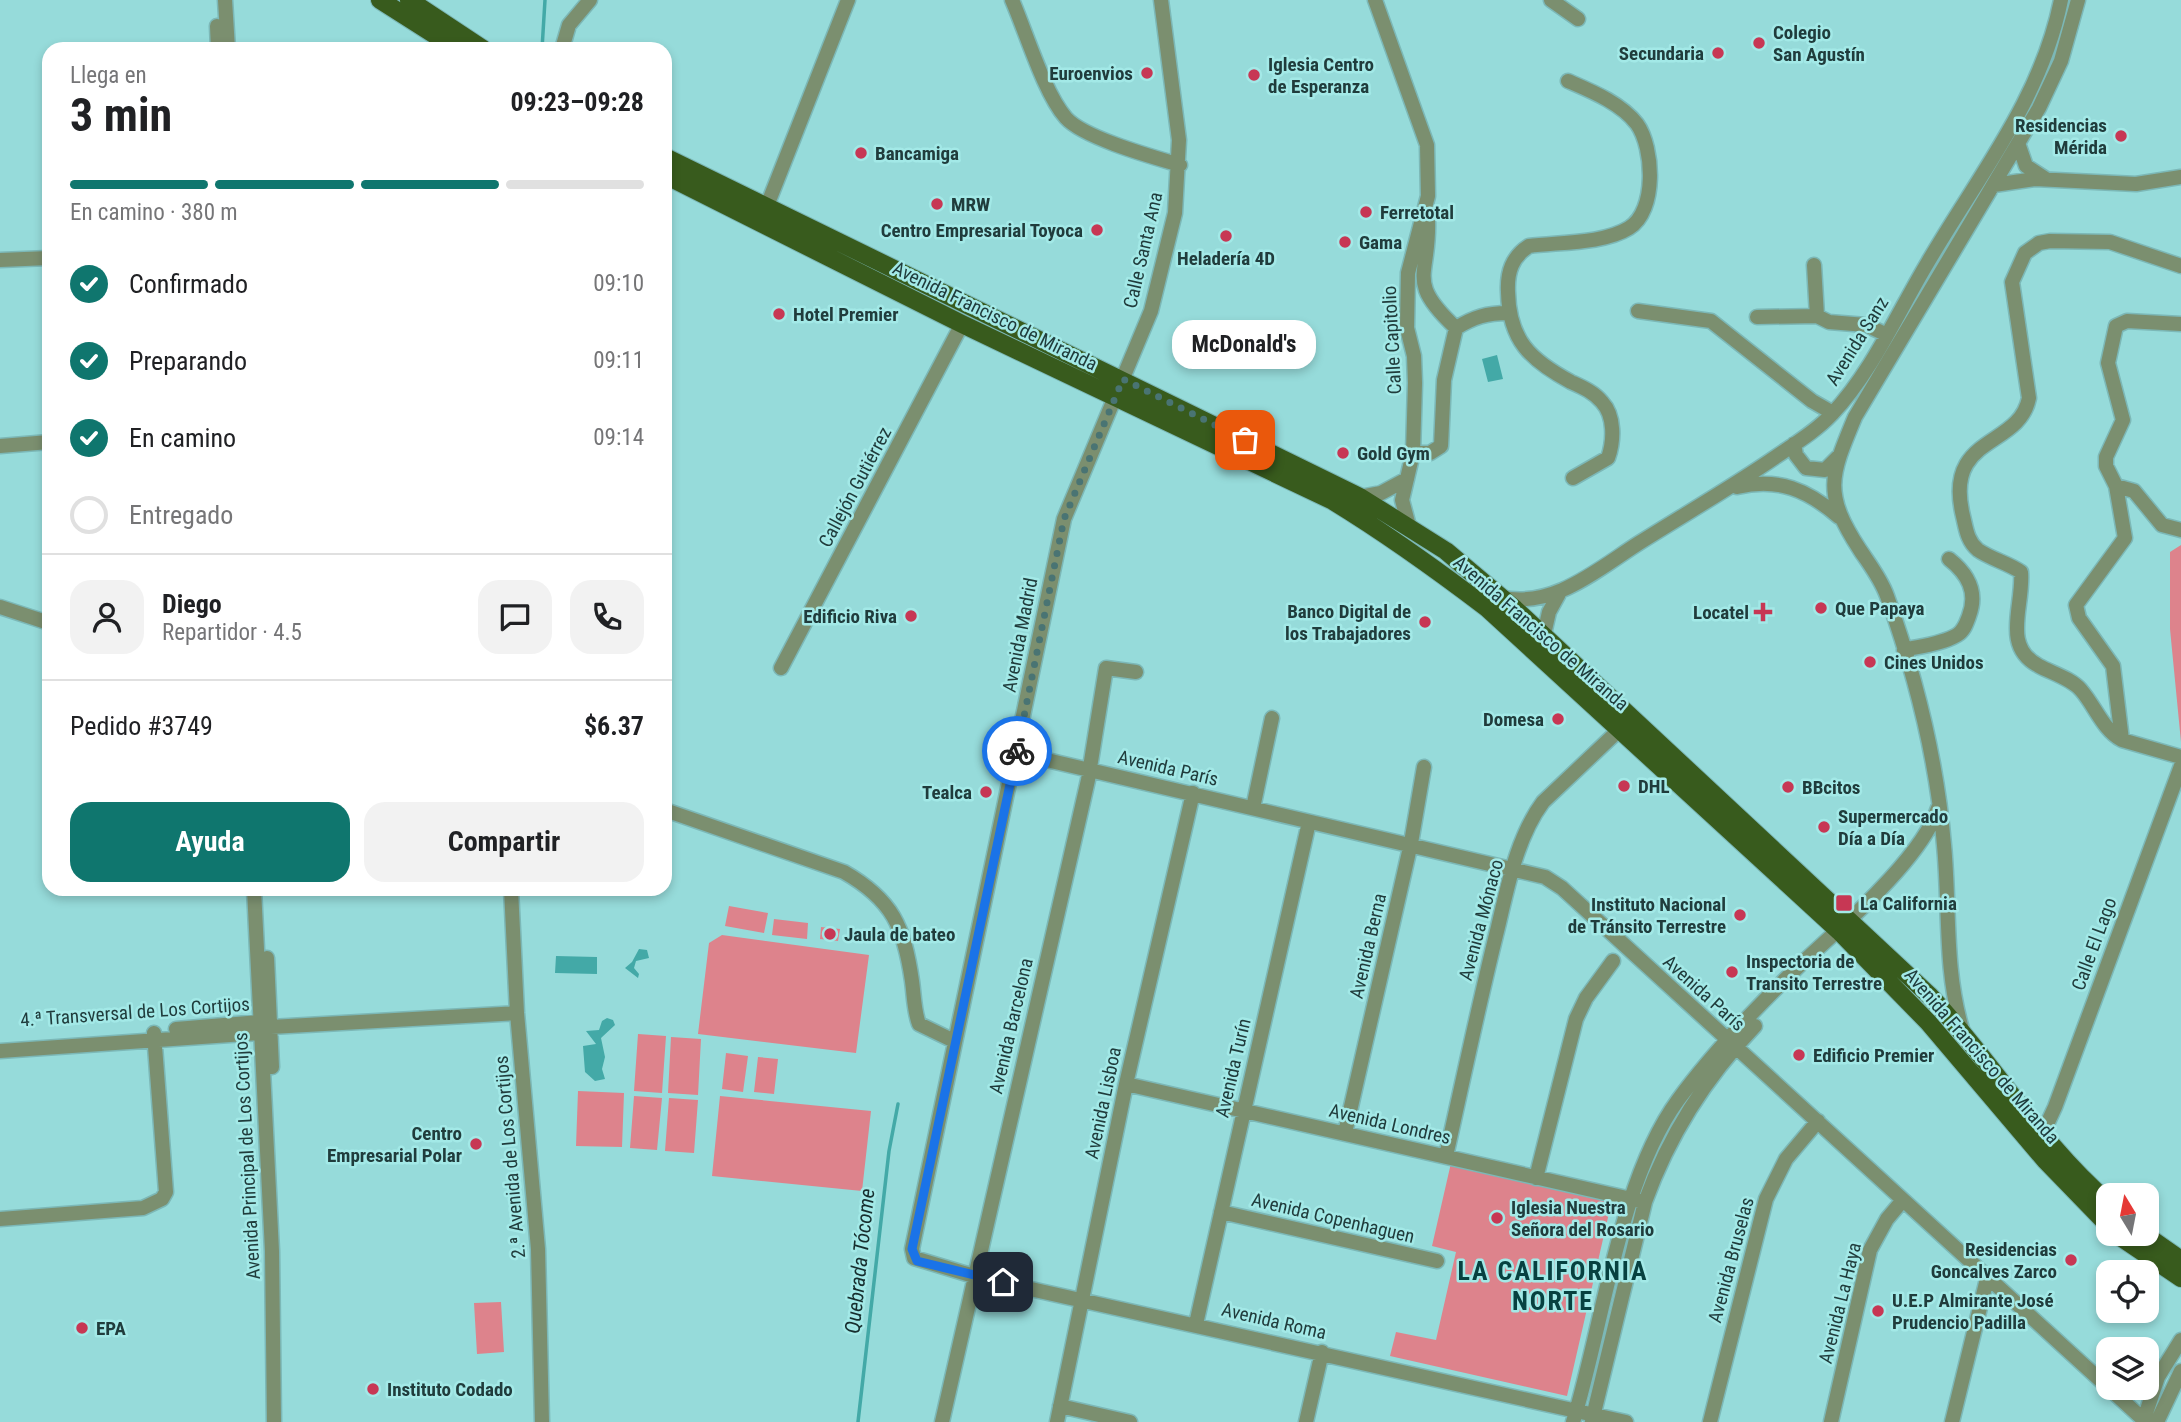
<!DOCTYPE html>
<html lang="es">
<meta charset="utf-8">
<style>
body{margin:0;font-family:"Roboto Condensed",sans-serif;background:#f2f2f2;color:#202124;height:100vh;display:flex;flex-direction:column;font-size:26px;white-space:nowrap}
*{box-sizing:border-box;margin:0}
p{font-size:23px;color:#757577}
.icon{flex:none;width:38px;height:38px;fill:none;stroke:currentColor;stroke-width:2;stroke-linecap:round;stroke-linejoin:round}
.map{position:relative;flex:1;overflow:hidden}
.side{position:absolute;left:42px;top:42px;width:630px;height:854px;display:flex;flex-direction:column;background:#fff;border-radius:21px;box-shadow:0 4px 10px #0003}
.side>*{flex:none}
.needle{width:46px;rotate:350deg}
.tools{position:absolute;left:2096px;top:1183px;display:grid;gap:14px}
.tools a{display:grid;place-items:center;width:63px;height:63px;border-radius:14px;background:#fff;box-shadow:0 4px 10px #0003;font-size:35px}
.pin{position:absolute;display:grid;place-items:center;width:60px;height:60px;color:#fff;margin:-30px;border-radius:14px;box-shadow:0 4px 10px #0006}
.courier{position:absolute;display:grid;place-items:center;width:70px;height:70px;margin:-35px;border:5px solid #1a73e8;border-radius:50%;background:#fff;color:#222;box-shadow:0 2px 9px #0007}
.bubble{position:absolute;height:49px;border-radius:21px;background:#fff;box-shadow:0 4px 10px #0003;font-size:23px;font-weight:700;line-height:49px;text-align:center}
.head em{font-style:normal;font-weight:700}
.head div{display:flex;flex-direction:column-reverse}
.head{display:flex;align-items:center;justify-content:space-between;height:119px;padding:0 28px}
h1{font-size:46px;font-weight:700;line-height:52px}
.bar{display:grid;grid-template-columns:repeat(4,1fr);gap:10px 7px;align-content:center;height:84px;padding:0 28px}
.bar i{height:9px;border-radius:5px;background:#e0e0e0}
.bar .on{background:#0f766e}
.bar p{grid-column:span 4}
.line{display:flex;align-items:center;gap:18px;padding:0 28px;border-top:2px solid #e0e0e0}
.line div{flex:1}
.round{display:grid;place-items:center;flex:none;width:74px;height:74px;border-radius:21px;background:#f2f2f2}
ol{padding:0 28px;list-style:none}
li{display:flex;align-items:center;gap:21px;height:77px}
li p{margin-inline-start:auto}
li .icon{padding:7px;border-radius:50%;background:#0f766e;color:#fff;stroke-width:4}
li:last-child{color:#757577}
li i{width:38px;height:38px;border:4px solid #e0e0e0;border-radius:50%}
.action{display:flex;gap:14px;margin-top:auto;padding:14px 28px}
.action a{flex:1;height:80px;border-radius:21px;background:#0f766e;color:#fff;font-size:28px;font-weight:700;line-height:80px;text-align:center}
.action a+a{background:#f2f2f2;color:#202124}
.map>svg:first-child{display:block}
.green{fill:#dd838c}
.water{fill:#43a9a7}
.lines{fill:none;stroke-linecap:round;stroke-linejoin:round}
.stream{stroke:#43a9a7;stroke-width:3.5}
.minor-casing{stroke:#7cb8b7;stroke-width:17}
.major-casing{stroke:#7cb8b7;stroke-width:20}
.minor{stroke:#7b8f6f;stroke-width:14}
.major{stroke:#385b1d;stroke-width:18}
.done{stroke:#497473;stroke-width:7;stroke-dasharray:0 12.6}
.route{stroke:#1a73e8;stroke-width:9}
.poi-dot{fill:#c73754;stroke:#a3e9e7;stroke-width:2.5}
.labels{text-anchor:middle;dominant-baseline:central;stroke-width:5;stroke-linejoin:round;paint-order:stroke}
.poi-label{font-size:19px;font-weight:bold;fill:#203c3c;stroke:#a3e9e7;text-anchor:start}
.street-label{font-size:19px;fill:#203c3c;stroke:#a3e9e7}
.water-label{font-size:21px;font-style:italic;fill:#172e2e;stroke:#a3e9e7}
.district-label{font-size:26px;font-weight:bold;letter-spacing:2px;fill:#074140;stroke:#a3e9e7}
</style>
<div class="map">
<svg width="2181" height="1422" viewBox="0 0 2181 1422">
<rect width="100%" height="100%" fill="#96dbda"/>
<path class="green" d="M 2181,545 L 2181,742 L 2170,629 L 2170,552 Z
M 729,906 L 768,913 L 764,933 L 725,926 Z
M 774,919 L 808,923 L 807,939 L 772,935 Z
M 821,927 L 840,929 L 838,941 L 820,939 Z
M 722,935 L 869,955 L 856,1053 L 698,1034 L 709,943 Z
M 638,1034 L 666,1036 L 662,1093 L 634,1091 Z
M 671,1037 L 701,1039 L 698,1095 L 668,1093 Z
M 726,1053 L 748,1056 L 743,1092 L 722,1089 Z
M 758,1057 L 778,1059 L 774,1094 L 754,1092 Z
M 578,1091 L 624,1093 L 622,1147 L 576,1146 Z
M 634,1096 L 662,1098 L 657,1150 L 630,1148 Z
M 720,1096 L 871,1111 L 862,1191 L 712,1176 Z
M 669,1098 L 698,1100 L 694,1153 L 665,1151 Z
M 1451,1163 L 1612,1200 L 1567,1396 L 1390,1356 L 1396,1332 L 1436,1340 L 1456,1252 L 1432,1246 Z
M 501,1302 L 504,1352 L 477,1354 L 474,1303 Z"/>
<path class="water" d="M 1497,355 L 1503,379 L 1488,382 L 1482,359 Z
M 639,949 L 647,950 L 649,958 L 636,961 L 634,968 L 639,974 L 638,978 L 625,968 L 632,962 Z
M 556,956 L 597,957 L 597,974 L 555,973 Z
M 607,1018 L 613,1020 L 615,1025 L 601,1038 L 605,1057 L 602,1069 L 605,1079 L 595,1081 L 585,1072 L 583,1046 L 596,1044 L 586,1031 L 599,1030 L 602,1021 Z"/>
<g class="lines">
<path class="stream" d="M 542,49 L 545,0
M 858,1422 L 889,1151 L 898,1104"/>
<g class="minor-casing">
<path id="minor" d="M 225,0 L 228,49
M 1012,0 C 1026,32 1044,93 1066,118 C 1084,138 1153,157 1180,165
M 1161,0 L 1179,140 L 1175,213 L 1151,311 L 1064,519 L 912,1249 L 914,1258 L 977,1277 L 1626,1422
M 1375,0 L 1427,145 L 1428,196 L 1408,273 L 1407,328 L 1414,356 L 1415,383 L 1413,453 L 1402,500 L 1409,526
M 1551,0 L 1578,19
M 217,26 L 218,49
M 562,49 L 569,25 L 590,0
M 1568,81 C 1591,91 1621,103 1637,124 C 1654,148 1657,211 1629,228 C 1603,244 1559,242 1529,246 C 1512,257 1507,272 1508,292 C 1509,340 1530,360 1571,382 C 1582,387 1594,392 1602,402 C 1615,416 1614,441 1608,458 L 1573,478
M 2018,143 L 2026,166 L 2046,179
M 1994,185 L 2035,179 L 2136,184 L 2181,177
M 763,216 L 848,0
M 0,260 L 49,258
M 1814,265 L 1817,316
M 1638,311 L 1711,321 L 1812,401 L 1833,413
M 1757,317 L 1817,316 L 1829,322 L 1866,325 L 1885,334
M 1456,328 C 1474,317 1487,313 1508,313
M 1794,444 L 1796,455 L 1806,468 L 1825,470 L 1838,457
M 0,446 L 49,442
M 1413,453 L 1430,453 L 1441,446 L 1444,380 L 1456,328 C 1405,280 1430,277 1428,221
M 2116,486 L 2106,466 L 2106,457 L 2123,420 L 2108,363 L 2116,326 L 2127,321 L 2181,324
M 1737,487 C 1778,477 1808,490 1839,517
M 1360,497 L 1381,493 L 1407,479
M 2181,530 L 2162,525 L 2134,491 L 2116,486 L 2125,538 L 2076,605 L 2079,618 L 2113,666 L 2122,740 L 2181,757
M 1500,597 C 1552,610 1598,569 1639,543 C 1685,514 1732,487 1777,456 C 1796,443 1816,431 1832,414 C 1872,372 1898,312 1928,262 C 1978,176 2041,100 2061,0
M 0,607 L 49,623
M 1542,643 L 1549,612 L 1560,592
M 1904,650 C 1921,646 1942,644 1957,635 C 1964,631 1966,624 1969,616 C 1978,592 1968,574 1949,559
M 781,668 L 962,324
M 2122,740 C 2103,730 2095,706 2081,690 C 2072,679 2052,673 2039,666 C 2001,646 2024,606 2021,572 C 2008,563 1991,559 1978,550 C 1967,541 1966,528 1963,516 C 1943,434 2019,449 2029,398 L 2012,282 L 2025,253 L 2039,243 L 2050,241 L 2110,242 L 2181,266
M 1017,753 L 1545,877 L 1562,888 L 2146,1422
M 1253,808 L 1272,718
M 665,810 L 844,872 C 893,900 904,927 912,981 C 914,995 914,1011 919,1024 L 954,1041
M 254,889 L 272,1251 L 274,1422
M 511,889 L 517,1013 L 538,1249 L 542,1422
M 267,958 L 272,1067
M 176,1029 L 260,1022 L 267,1025
M 1962,1029 C 1944,968 1950,907 1944,845 C 1937,762 1915,674 1887,596 C 1881,579 1870,565 1860,550 C 1823,493 1830,477 1855,417 L 2039,108 L 2061,61 L 2078,0
M 0,1051 L 261,1033 L 271,1027 L 517,1013
M 1126,1084 L 1640,1201
M 1345,1133 L 1411,843 L 1424,767
M 2042,1135 L 2055,1107 L 2181,766
M 1446,1156 C 1463,1080 1479,1003 1498,927 C 1508,885 1517,837 1543,802 L 1619,730
M 1536,1178 L 1576,1019 L 1586,998 L 1613,961
M 1221,1212 L 1437,1261
M 0,1219 L 143,1208 L 162,1199 L 166,1192 L 154,1033
M 1196,1324 L 1309,822
M 1060,1406 L 1130,1422
M 1592,1421 L 1645,1202 C 1669,1135 1706,1077 1755,1026
M 942,1422 L 1088,780 L 1106,668 L 1136,672
M 1057,1422 L 1126,1084 L 1193,793
M 1306,1422 L 1322,1352
M 1573,1422 C 1603,1325 1619,1181 1678,1100 C 1716,1048 1778,984 1826,941 C 1860,911 1925,850 1938,808
M 1710,1422 L 1766,1199 L 1786,1159 L 1818,1121
M 1831,1422 L 1870,1250 L 1887,1219 L 1903,1200
M 1952,1422 L 1987,1279
M 2143,1422 L 2158,1377 L 2181,1340
M 2157,1422 L 2181,1371"/>
</g>
<g class="major-casing">
<path id="major" d="M 380,0 L 457,49
M 409,0 L 483,49
M 665,157 L 1360,497 L 1446,551 L 1515,609 L 1929,995 C 1993,1062 2038,1142 2109,1203
M 665,175 L 962,324 L 1333,501 C 1387,534 1437,570 1487,608 L 1839,931 L 1928,1022 L 2045,1160 L 2109,1226
M 2116,1234 L 2181,1278
M 2144,1234 L 2181,1260"/>
</g>
<use href="#minor" class="minor"/>
<use href="#major" class="major"/>
</g>
<g class="lines">
<path class="done" d="M 1017,751 L 1064,519 L 1123,379 L 1245,440"/>
<path class="route" d="M 1003,1282 L 917,1261 L 912,1249 L 1017,751"/>
</g>
<g class="poi-dot">
<circle cx="1759" cy="43" r="7"/>
<circle cx="1718" cy="53" r="7"/>
<circle cx="1147" cy="73" r="7"/>
<circle cx="1254" cy="75" r="7"/>
<circle cx="2121" cy="136" r="7"/>
<circle cx="861" cy="153" r="7"/>
<circle cx="937" cy="204" r="7"/>
<circle cx="1366" cy="212" r="7"/>
<circle cx="1097" cy="230" r="7"/>
<circle cx="1226" cy="236" r="7"/>
<circle cx="1345" cy="242" r="7"/>
<circle cx="779" cy="314" r="7"/>
<circle cx="1343" cy="453" r="7"/>
<circle cx="1821" cy="608" r="7"/>
<path d="M1759.5 601.5h7v7h7v7h-7v7h-7v-7h-7v-7h7z"/>
<circle cx="911" cy="616" r="7"/>
<circle cx="1425" cy="622" r="7"/>
<circle cx="1870" cy="662" r="7"/>
<circle cx="1558" cy="719" r="7"/>
<circle cx="1624" cy="786" r="7"/>
<circle cx="1788" cy="787" r="7"/>
<circle cx="986" cy="792" r="7"/>
<circle cx="1824" cy="827" r="7"/>
<rect x="1835" y="894" width="18" height="18" rx="3.5"/>
<circle cx="1740" cy="915" r="7"/>
<circle cx="830" cy="934" r="7"/>
<circle cx="1732" cy="972" r="7"/>
<circle cx="1799" cy="1055" r="7"/>
<circle cx="476" cy="1144" r="7"/>
<circle cx="1497" cy="1218" r="7"/>
<circle cx="2071" cy="1260" r="7"/>
<circle cx="1878" cy="1311" r="7"/>
<circle cx="82" cy="1328" r="7"/>
<circle cx="373" cy="1389" r="7"/>
</g>
<g class="labels">
<g class="poi-label">
<text x="1773" y="32">Colegio<tspan x="1773" dy="22">San Agustín</tspan></text>
<text x="1704" y="53" text-anchor="end">Secundaria</text>
<text x="1268" y="64">Iglesia Centro<tspan x="1268" dy="22">de Esperanza</tspan></text>
<text x="1133" y="73" text-anchor="end">Euroenvios</text>
<text x="2107" y="125" text-anchor="end">Residencias<tspan x="2107" dy="22">Mérida</tspan></text>
<text x="875" y="153">Bancamiga</text>
<text x="951" y="204">MRW</text>
<text x="1380" y="212">Ferretotal</text>
<text x="1083" y="230" text-anchor="end">Centro Empresarial Toyoca</text>
<text x="1359" y="242">Gama</text>
<text x="1226" y="258" text-anchor="middle">Heladería 4D</text>
<text x="793" y="314">Hotel Premier</text>
<text x="1357" y="453">Gold Gym</text>
<text x="1835" y="608">Que Papaya</text>
<text x="1411" y="611" text-anchor="end">Banco Digital de<tspan x="1411" dy="22">los Trabajadores</tspan></text>
<text x="1749" y="612" text-anchor="end">Locatel</text>
<text x="897" y="616" text-anchor="end">Edificio Riva</text>
<text x="1884" y="662">Cines Unidos</text>
<text x="1544" y="719" text-anchor="end">Domesa</text>
<text x="1638" y="786">DHL</text>
<text x="1802" y="787">BBcitos</text>
<text x="972" y="792" text-anchor="end">Tealca</text>
<text x="1838" y="816">Supermercado<tspan x="1838" dy="22">Día a Día</tspan></text>
<text x="1860" y="903">La California</text>
<text x="1726" y="904" text-anchor="end">Instituto Nacional<tspan x="1726" dy="22">de Tránsito Terrestre</tspan></text>
<text x="844" y="934">Jaula de bateo</text>
<text x="1746" y="961">Inspectoria de<tspan x="1746" dy="22">Transito Terrestre</tspan></text>
<text x="1813" y="1055">Edificio Premier</text>
<text x="462" y="1133" text-anchor="end">Centro<tspan x="462" dy="22">Empresarial Polar</tspan></text>
<text x="1511" y="1207">Iglesia Nuestra<tspan x="1511" dy="22">Señora del Rosario</tspan></text>
<text x="2057" y="1249" text-anchor="end">Residencias<tspan x="2057" dy="22">Goncalves Zarco</tspan></text>
<text x="1892" y="1300">U.E.P Almirante José<tspan x="1892" dy="22">Prudencio Padilla</tspan></text>
<text x="96" y="1328">EPA</text>
<text x="387" y="1389">Instituto Codado</text>
</g>
<g class="street-label">
<text transform="translate(1143 250) rotate(-77)">Calle Santa Ana</text>
<text transform="translate(995 316) rotate(26)">Avenida Francisco de Miranda</text>
<text transform="translate(1392 340) rotate(-93)">Calle Capitolio</text>
<text transform="translate(1857 341) rotate(-58)">Avenida Sanz</text>
<text transform="translate(855 487) rotate(-62)">Callejón Gutiérrez</text>
<text transform="translate(1541 633) rotate(41)">Avenida Francisco de Miranda</text>
<text transform="translate(1020 635) rotate(-79)">Avenida Madrid</text>
<text transform="translate(1168 768) rotate(13)">Avenida París</text>
<text transform="translate(1481 920) rotate(-75)">Avenida Mónaco</text>
<text transform="translate(2094 944) rotate(-70)">Calle El Lago</text>
<text transform="translate(1368 946) rotate(-77)">Avenida Berna</text>
<text transform="translate(1704 993) rotate(42)">Avenida París</text>
<text transform="translate(135 1012) rotate(-4)">4.ª Transversal de Los Cortijos</text>
<text transform="translate(1011 1026) rotate(-77)">Avenida Barcelona</text>
<text transform="translate(1982 1056) rotate(49)">Avenida Francisco de Miranda</text>
<text transform="translate(1233 1068) rotate(-77)">Avenida Turín</text>
<text transform="translate(1103 1103) rotate(-78)">Avenida Lisboa</text>
<text transform="translate(1390 1124) rotate(13)">Avenida Londres</text>
<text transform="translate(247 1156) rotate(-93)">Avenida Principal de Los Cortijos</text>
<text transform="translate(510 1157) rotate(-95)">2.ª Avenida de Los Cortijos</text>
<text transform="translate(1333 1218) rotate(13)">Avenida Copenhaguen</text>
<text transform="translate(1731 1260) rotate(-75)">Avenida Bruselas</text>
<text transform="translate(1840 1303) rotate(-76)">Avenida La Haya</text>
<text transform="translate(1274 1321) rotate(13)">Avenida Roma</text>
</g>
<g class="water-label">
<text transform="translate(860 1261) rotate(-84)">Quebrada Tócome</text>
</g>
<g class="district-label">
<text x="1553" y="1271">LA CALIFORNIA<tspan x="1553" dy="30">NORTE</tspan></text>
</g>
</g>
</svg>
<div class="tools">
<a><svg class="needle" viewBox="-14 -14 28 28"><path d="M0-13l5 13h-10z" fill="#e53935"/><path d="M0 13l5-13h-10z" fill="#757577"/></svg></a>
<a><svg class="icon" aria-label="locate" viewBox="0 0 24 24"><circle cx="12" cy="12" r="6"/><path d="M12 2v4M12 18v4M2 12h4M18 12h4"/></svg></a>
<a><svg class="icon" aria-label="layers" viewBox="0 0 24 24"><path d="M12 4l9 5-9 5-9-5zM3 14l9 5 9-5"/></svg></a>
</div>
<div class="pin" style="left:1245px;top:440px;background:#ea580c"><svg class="icon" aria-label="bag" viewBox="0 0 24 24"><path d="M5 8h14l-1 12H6zM9 8a3 3 0 0 1 6 0"/></svg></div>
<div class="pin" style="left:1003px;top:1282px;background:#1f2937"><svg class="icon" aria-label="home" viewBox="0 0 24 24"><path d="M3 11l9-7 9 7M6 9v11h12V9"/></svg></div>
<div class="courier" style="left:1017px;top:751px"><svg class="icon" aria-label="bike" viewBox="0 0 24 24"><circle cx="6" cy="16" r="4"/><circle cx="18" cy="16" r="4"/><path d="M6 16l4-8h5l3 8M10 8l3 8H6M13 5h3"/></svg></div>
<div class="bubble" style="left:1172px;top:320px;width:144px">McDonald's</div>
<section class="side">
<div class="head"><div><h1>3 min</h1><p>Llega en</p></div><em>09:23–09:28</em></div>
<div class="bar"><i class="on"></i><i class="on"></i><i class="on"></i><i></i><p>En camino · 380 m</p></div>
<ol>
<li><svg class="icon" aria-label="check" viewBox="0 0 24 24"><path d="M5 12l5 5 9-10"/></svg>Confirmado<p>09:10</p></li>
<li><svg class="icon" aria-label="check" viewBox="0 0 24 24"><path d="M5 12l5 5 9-10"/></svg>Preparando<p>09:11</p></li>
<li><svg class="icon" aria-label="check" viewBox="0 0 24 24"><path d="M5 12l5 5 9-10"/></svg>En camino<p>09:14</p></li>
<li><i></i>Entregado</li>
</ol>
<div class="line" style="height:126px"><a class="round"><svg class="icon" aria-label="person" viewBox="0 0 24 24"><circle cx="12" cy="8" r="4"/><path d="M4 21q1-7 8-7t8 7"/></svg></a><div><b>Diego</b><p>Repartidor · 4.5</p></div><a class="round"><svg class="icon" aria-label="chat" viewBox="0 0 24 24"><path d="M4 5h16v11H9l-5 4z"/></svg></a><a class="round"><svg class="icon" aria-label="phone" viewBox="0 0 24 24"><path d="M5 4h4l2 5-3 2q2 4 5 5l2-3 5 2v4C11 20 4 13 5 4z"/></svg></a></div>
<div class="line" style="height:91px"><div>Pedido #3749</div><b>$6.37</b></div>
<div class="action"><a>Ayuda</a><a>Compartir</a></div>
</section>
</div>
